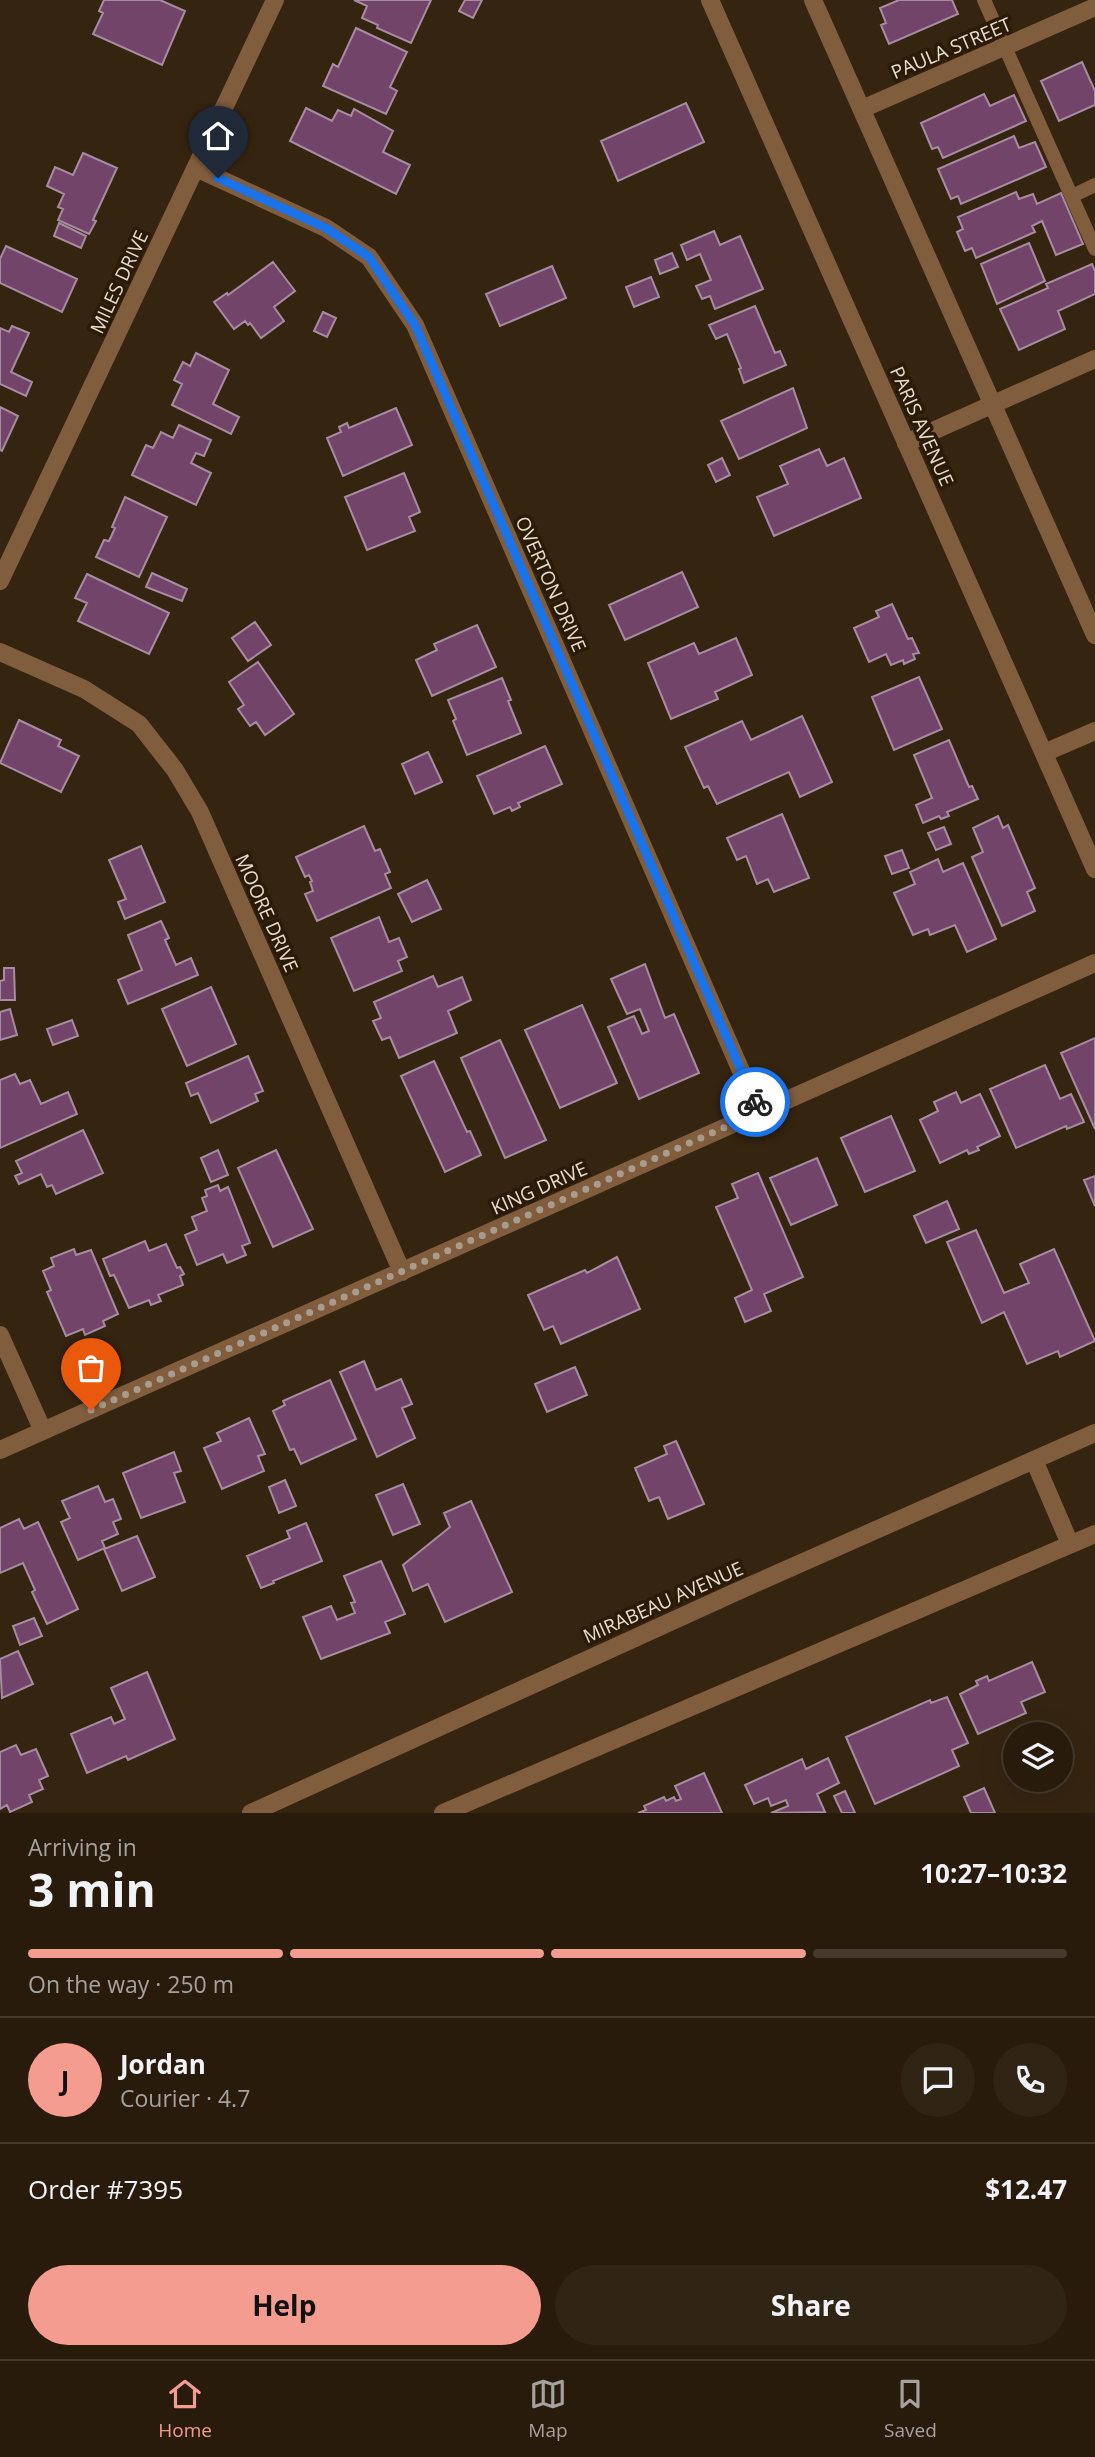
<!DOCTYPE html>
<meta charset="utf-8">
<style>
body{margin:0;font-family:"Open Sans",sans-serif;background:#302415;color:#f1f3f6;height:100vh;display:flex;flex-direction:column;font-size:26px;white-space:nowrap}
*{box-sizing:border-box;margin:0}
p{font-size:23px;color:#a5a19d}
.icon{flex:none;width:38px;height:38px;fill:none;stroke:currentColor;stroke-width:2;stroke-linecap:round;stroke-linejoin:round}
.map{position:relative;height:1813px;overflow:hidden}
.side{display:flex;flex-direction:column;background:#281b0c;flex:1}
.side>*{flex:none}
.buttons{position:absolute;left:1003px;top:1722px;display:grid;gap:14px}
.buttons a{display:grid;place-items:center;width:70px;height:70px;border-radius:50%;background:#281b0c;box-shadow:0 7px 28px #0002,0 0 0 2px #44392d;font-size:35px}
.pin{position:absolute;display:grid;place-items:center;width:60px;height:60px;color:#fff;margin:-72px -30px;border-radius:50% 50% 50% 0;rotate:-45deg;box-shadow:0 0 7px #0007}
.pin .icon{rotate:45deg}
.courier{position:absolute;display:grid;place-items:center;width:70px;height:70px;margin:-35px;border:5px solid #1a73e8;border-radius:50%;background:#fff;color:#222;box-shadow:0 2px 9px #0007}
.head em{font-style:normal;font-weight:700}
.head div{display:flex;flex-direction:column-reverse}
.head{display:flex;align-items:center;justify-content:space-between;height:119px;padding:0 28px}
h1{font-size:46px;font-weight:700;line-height:52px}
.bar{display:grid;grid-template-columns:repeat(4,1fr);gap:10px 7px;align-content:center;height:84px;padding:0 28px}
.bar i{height:9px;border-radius:5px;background:#44392d}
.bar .active{background:#f59c90}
.bar p{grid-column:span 4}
.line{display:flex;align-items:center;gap:18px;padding:0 28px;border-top:2px solid #44392d}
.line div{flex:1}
.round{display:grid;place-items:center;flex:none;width:74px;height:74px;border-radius:37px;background:#302415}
.primary-button{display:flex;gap:14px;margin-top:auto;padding:14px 28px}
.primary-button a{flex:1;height:80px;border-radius:42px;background:#f59c90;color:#111;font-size:28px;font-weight:700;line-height:80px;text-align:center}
.primary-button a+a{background:#302415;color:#f1f3f6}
.tab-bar{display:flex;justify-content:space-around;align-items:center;height:98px;border-top:2px solid #44392d;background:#281b0c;font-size:19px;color:#a5a19d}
.tab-bar a{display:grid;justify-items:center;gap:4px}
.tab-bar .active{color:#f59c90}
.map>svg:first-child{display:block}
.building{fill:#73446a;stroke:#a68ca0;stroke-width:2}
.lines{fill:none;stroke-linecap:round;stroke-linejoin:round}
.service{stroke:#805d3d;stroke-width:14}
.minor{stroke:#805d3d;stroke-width:18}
.tertiary{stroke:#805d3d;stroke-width:18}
.done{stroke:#a99c8d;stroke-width:7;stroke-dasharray:0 12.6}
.route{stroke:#1a73e8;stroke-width:9}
.labels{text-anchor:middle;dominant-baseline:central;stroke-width:7;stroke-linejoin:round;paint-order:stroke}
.street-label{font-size:19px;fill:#e8ddd0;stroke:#2b1b06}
</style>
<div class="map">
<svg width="1095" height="1813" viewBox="0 0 1095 1813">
<rect width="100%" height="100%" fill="#352410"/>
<path class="building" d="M 104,0 L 160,0 L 185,11 L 162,65 L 93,34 L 103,13 L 99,11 Z
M 354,0 L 431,0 L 411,43 L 377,28 L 378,25 L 362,18 L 367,6 Z
M 465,0 L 482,0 L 473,18 L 459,11 Z
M 899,0 L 952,0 L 958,14 L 889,44 L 881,25 L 886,23 L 880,8 Z
M 356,28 L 407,52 L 390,87 L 397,91 L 386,114 L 323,86 L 333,64 L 338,67 Z
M 1082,62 L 1095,91 L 1095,105 L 1059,121 L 1041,81 Z
M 984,94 L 990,106 L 1014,95 L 1026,121 L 943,158 L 938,147 L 932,149 L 921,123 Z
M 686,103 L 704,142 L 618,181 L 601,141 Z
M 306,108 L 332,121 L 338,110 L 351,116 L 354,109 L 393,131 L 383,152 L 410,165 L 396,194 L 290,141 Z
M 1014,136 L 1019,148 L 1035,142 L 1046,167 L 961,204 L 958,196 L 951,199 L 938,169 Z
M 83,153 L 117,168 L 93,220 L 96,221 L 89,234 L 58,220 L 63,209 L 58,207 L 64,194 L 47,186 L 55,167 L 73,175 Z
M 1016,192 L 1019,199 L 1033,194 L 1037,204 L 1061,193 L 1083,244 L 1056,255 L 1042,221 L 1032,226 L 1035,232 L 976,258 L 972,248 L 965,251 L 957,232 L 963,229 L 958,217 Z
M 59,223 L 86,236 L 81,248 L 54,236 Z
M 714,231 L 720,245 L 740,236 L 763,289 L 715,309 L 710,296 L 702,299 L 696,286 L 711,280 L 700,254 L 687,260 L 681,245 Z
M 1029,243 L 1045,281 L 997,304 L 981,264 Z
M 6,246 L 77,279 L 62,312 L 0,283 L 0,259 Z
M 672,253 L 678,267 L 660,274 L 655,260 Z
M 273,262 L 295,291 L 274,307 L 284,321 L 261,338 L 250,323 L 248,325 L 245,321 L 234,329 L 214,302 L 227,293 L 228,295 Z
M 1092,264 L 1095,271 L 1095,294 L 1058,311 L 1065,329 L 1019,350 L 1000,309 L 1048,288 L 1046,284 Z
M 552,266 L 566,298 L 500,326 L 486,294 Z
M 651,277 L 659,297 L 634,307 L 626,287 Z
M 755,306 L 775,353 L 780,351 L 786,365 L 744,383 L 739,369 L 741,368 L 727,334 L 716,339 L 709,325 Z
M 323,312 L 336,318 L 327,337 L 314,331 Z
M 12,326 L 29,333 L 11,372 L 32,382 L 26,396 L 0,384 L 0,328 L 9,332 Z
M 196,353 L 229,370 L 213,404 L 239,417 L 231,434 L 172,405 L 182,384 L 174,380 L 183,362 L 190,366 Z
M 793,388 L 807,428 L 739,459 L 721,421 Z
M 0,407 L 18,416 L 2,451 L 0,450 Z
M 396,408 L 412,445 L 343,476 L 327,438 L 341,432 L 339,427 L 347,423 L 349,428 Z
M 179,425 L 211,440 L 204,456 L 196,453 L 191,463 L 211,473 L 196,505 L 132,475 L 146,445 L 153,448 L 161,432 L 173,438 Z
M 819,449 L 827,466 L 844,458 L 861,498 L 774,536 L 757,497 L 788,484 L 780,466 Z
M 722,458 L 730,475 L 716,482 L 708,465 Z
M 404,473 L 420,512 L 409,517 L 415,531 L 367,550 L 345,497 Z
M 125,497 L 167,517 L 139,577 L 96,557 L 104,540 L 109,541 L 115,528 L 112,527 Z
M 682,572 L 698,607 L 625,640 L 609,605 Z
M 152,573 L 187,589 L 182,601 L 146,587 Z
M 87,574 L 169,613 L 149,654 L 78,621 L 87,603 L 75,598 Z
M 892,604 L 908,639 L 912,638 L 919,653 L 913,654 L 915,659 L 904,664 L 903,660 L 891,665 L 886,654 L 869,662 L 854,628 L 879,617 L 876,611 Z
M 255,622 L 271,645 L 248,661 L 232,638 Z
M 477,625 L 496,667 L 432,696 L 416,660 L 437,650 L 434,644 Z
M 736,638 L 752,675 L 715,692 L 718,699 L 671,719 L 648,663 L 694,643 L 699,654 Z
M 258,662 L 294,714 L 265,735 L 256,722 L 250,726 L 238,709 L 244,705 L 229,682 Z
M 919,677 L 942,729 L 894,750 L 872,697 Z
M 502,678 L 511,700 L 508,701 L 521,733 L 467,755 L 453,721 L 456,719 L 448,700 Z
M 802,716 L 832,782 L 800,797 L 789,772 L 717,804 L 708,786 L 704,788 L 685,747 L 742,721 L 751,740 Z
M 19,720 L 61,740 L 58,746 L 79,756 L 61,792 L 0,763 Z
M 949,740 L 969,787 L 972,786 L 978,799 L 947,812 L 949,816 L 941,819 L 939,816 L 923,823 L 916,805 L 932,798 L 914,755 Z
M 545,746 L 562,784 L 518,803 L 520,807 L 512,811 L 510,807 L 494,814 L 477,776 Z
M 428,752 L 442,782 L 415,794 L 402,764 Z
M 782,814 L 809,878 L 774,892 L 768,879 L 757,884 L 746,856 L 737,860 L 727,838 Z
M 998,816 L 1003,828 L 1008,825 L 1035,888 L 1027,892 L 1035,911 L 1002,926 L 972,857 L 983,852 L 973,828 Z
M 364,826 L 375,851 L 380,849 L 390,872 L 385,874 L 391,888 L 317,921 L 305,894 L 313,891 L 310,882 L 312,881 L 309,875 L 305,877 L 296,857 Z
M 944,827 L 951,844 L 936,850 L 928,833 Z
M 141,846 L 165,902 L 125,919 L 118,902 L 126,899 L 109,860 Z
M 902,850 L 909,868 L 892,874 L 885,856 Z
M 938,859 L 943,872 L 963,863 L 996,939 L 967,952 L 955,925 L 930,935 L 928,929 L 913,935 L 894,893 L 915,884 L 910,872 Z
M 427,880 L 441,909 L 412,922 L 398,894 Z
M 379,917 L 389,942 L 399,938 L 407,957 L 398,961 L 402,971 L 354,991 L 331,938 Z
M 161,921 L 169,938 L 165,940 L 176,965 L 191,958 L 198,975 L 128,1004 L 118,980 L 142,970 L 128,935 Z
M 645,964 L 665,1018 L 674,1014 L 699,1073 L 639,1099 L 608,1027 L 634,1016 L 642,1034 L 649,1031 L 640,1009 L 627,1014 L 611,979 Z
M 4,968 L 14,968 L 15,1000 L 0,1000 L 0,981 L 4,980 Z
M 433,976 L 438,987 L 462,977 L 471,1000 L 448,1011 L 457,1033 L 399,1058 L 390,1037 L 382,1040 L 373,1021 L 381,1018 L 374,1002 Z
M 211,987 L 236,1044 L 187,1066 L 162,1009 Z
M 582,1005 L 617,1083 L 560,1108 L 525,1030 Z
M 10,1009 L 17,1035 L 0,1040 L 0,1012 Z
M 72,1020 L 78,1036 L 53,1045 L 47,1029 Z
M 1095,1038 L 1095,1129 L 1061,1053 Z
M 500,1040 L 546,1140 L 505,1158 L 461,1058 Z
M 248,1056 L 263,1091 L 255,1094 L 258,1101 L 211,1123 L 198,1093 L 191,1096 L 186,1083 Z
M 434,1061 L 467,1132 L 470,1131 L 481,1155 L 445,1172 L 401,1076 Z
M 1045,1065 L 1060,1099 L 1071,1094 L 1084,1122 L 1067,1129 L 1066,1126 L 1016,1148 L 990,1089 Z
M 15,1074 L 20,1084 L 30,1080 L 41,1104 L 68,1092 L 77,1114 L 0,1148 L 0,1080 Z
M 956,1092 L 961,1103 L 980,1094 L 1000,1136 L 977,1147 L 979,1150 L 969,1154 L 967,1150 L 940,1163 L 920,1120 L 938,1111 L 934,1102 Z
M 891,1116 L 915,1171 L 865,1192 L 841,1138 Z
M 83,1130 L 103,1173 L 56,1194 L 52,1185 L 47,1187 L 41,1174 L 19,1184 L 15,1176 L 22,1173 L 16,1161 Z
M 218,1150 L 228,1175 L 211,1182 L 201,1158 Z
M 276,1150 L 313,1229 L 273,1247 L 238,1168 Z
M 817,1158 L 837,1205 L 791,1225 L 770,1178 Z
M 758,1173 L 803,1277 L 764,1294 L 771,1311 L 745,1322 L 735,1298 L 752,1290 L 716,1207 L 738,1198 L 732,1184 Z
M 1095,1176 L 1095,1206 L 1084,1180 Z
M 218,1185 L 220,1191 L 228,1187 L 250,1243 L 242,1246 L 246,1255 L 227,1263 L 223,1254 L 197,1265 L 185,1235 L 197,1230 L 192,1217 L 207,1211 L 202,1198 L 207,1196 L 205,1190 Z
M 947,1201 L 959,1229 L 926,1243 L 914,1216 Z
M 976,1230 L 1004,1293 L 1029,1283 L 1020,1264 L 1054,1249 L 1095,1341 L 1060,1357 L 1058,1351 L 1027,1364 L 1004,1312 L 982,1323 L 947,1242 Z
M 145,1241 L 149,1251 L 166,1244 L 177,1268 L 180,1267 L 184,1274 L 180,1276 L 183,1285 L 158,1295 L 161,1301 L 151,1305 L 149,1300 L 129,1308 L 114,1275 L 110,1276 L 103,1259 Z
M 74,1249 L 76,1255 L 91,1250 L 118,1314 L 103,1321 L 105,1326 L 85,1335 L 83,1329 L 66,1336 L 47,1292 L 51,1290 L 43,1271 L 54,1266 L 51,1258 Z
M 617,1257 L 640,1309 L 561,1344 L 553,1326 L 544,1330 L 528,1295 L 585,1270 L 587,1273 Z
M 364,1361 L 376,1390 L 401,1379 L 412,1404 L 402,1408 L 415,1438 L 377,1457 L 340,1372 Z
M 575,1367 L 587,1395 L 547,1412 L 535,1384 Z
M 330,1380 L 356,1439 L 301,1464 L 294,1449 L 290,1450 L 273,1411 L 285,1405 L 283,1401 Z
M 249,1418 L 265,1454 L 258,1456 L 264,1471 L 222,1489 L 204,1448 L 221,1441 L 217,1433 Z
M 676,1441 L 704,1504 L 668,1519 L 659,1497 L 649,1501 L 635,1468 L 667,1454 L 664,1446 Z
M 174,1452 L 181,1471 L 174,1473 L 185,1502 L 141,1518 L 123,1473 Z
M 285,1480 L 296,1506 L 279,1513 L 269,1487 Z
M 403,1484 L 420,1524 L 393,1535 L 376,1495 Z
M 98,1486 L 105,1502 L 113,1499 L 121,1519 L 113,1522 L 118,1534 L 102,1541 L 105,1548 L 78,1560 L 61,1522 L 70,1518 L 62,1501 Z
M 471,1501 L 512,1592 L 445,1622 L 428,1584 L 413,1591 L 403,1565 L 450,1527 L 444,1513 Z
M 19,1519 L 24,1529 L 38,1522 L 78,1609 L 47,1624 L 32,1592 L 35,1590 L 23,1563 L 0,1573 L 0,1528 Z
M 306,1523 L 322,1561 L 273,1581 L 274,1583 L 261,1588 L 247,1556 L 290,1538 L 287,1531 Z
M 137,1536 L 155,1577 L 122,1591 L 104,1549 Z
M 381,1561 L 405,1614 L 385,1622 L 390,1633 L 321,1659 L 303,1617 L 331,1606 L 337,1620 L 355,1613 L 351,1603 L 355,1602 L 344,1576 Z
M 34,1618 L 42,1636 L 20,1645 L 13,1626 Z
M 18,1651 L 33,1684 L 2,1698 L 0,1659 Z
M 1032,1662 L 1045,1692 L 1021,1702 L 1026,1713 L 978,1734 L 960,1694 L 978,1685 L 976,1681 L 987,1676 L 989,1681 Z
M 147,1672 L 175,1739 L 128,1760 L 126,1756 L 87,1773 L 71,1734 L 111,1717 L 114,1724 L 125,1719 L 111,1688 Z
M 947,1697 L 968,1743 L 952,1750 L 959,1766 L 875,1804 L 846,1737 L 930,1700 L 931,1703 Z
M 16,1745 L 21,1755 L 36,1749 L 48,1776 L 39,1780 L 43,1789 L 29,1795 L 32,1802 L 10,1812 L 7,1805 L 0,1809 L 0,1752 Z
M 828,1758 L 839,1783 L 817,1794 L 825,1812 L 771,1813 L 788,1806 L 786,1800 L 771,1806 L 768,1798 L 754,1804 L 745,1785 L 802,1759 L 806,1769 Z
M 704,1773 L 722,1813 L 638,1813 L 646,1810 L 644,1806 L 664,1797 L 666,1801 L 674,1797 L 676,1801 L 681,1799 L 675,1786 Z
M 984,1788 L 995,1813 L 971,1813 L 964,1797 Z
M 845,1791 L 855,1813 L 842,1813 L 834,1796 Z"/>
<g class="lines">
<path class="service" d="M 984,0 L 1095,249
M 1072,196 L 1095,185"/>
<path class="minor" d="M 862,109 L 1095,7
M 196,168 L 326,228 L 369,257 L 415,325 L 759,1112
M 906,443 L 1095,359
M 0,581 L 275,0
M 0,652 L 84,689 L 139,724 L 175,770 L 200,812 L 402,1272
M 1044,753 L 1095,731
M 0,1335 L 43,1431
M 0,1450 L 1095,963"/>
<path class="tertiary" d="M 710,0 L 1095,869
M 813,0 L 1095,635
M 1034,1460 L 1070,1544
M 251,1813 L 738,1591 L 1095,1433
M 443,1813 L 1095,1534"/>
</g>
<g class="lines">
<path class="done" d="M 91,1410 L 759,1112 L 755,1102"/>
<path class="route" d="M 218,178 L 326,228 L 369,257 L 415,325 L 755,1102"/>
</g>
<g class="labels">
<g class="street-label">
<text transform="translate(951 48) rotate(-23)">PAULA STREET</text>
<text transform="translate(119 282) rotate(-65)">MILES DRIVE</text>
<text transform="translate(922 426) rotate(66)">PARIS AVENUE</text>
<text transform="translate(551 584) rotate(66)">OVERTON DRIVE</text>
<text transform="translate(267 913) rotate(66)">MOORE DRIVE</text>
<text transform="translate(539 1188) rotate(-24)">KING DRIVE</text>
<text transform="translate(663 1602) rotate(-24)">MIRABEAU AVENUE</text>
</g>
</g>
</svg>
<div class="buttons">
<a><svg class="icon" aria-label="layers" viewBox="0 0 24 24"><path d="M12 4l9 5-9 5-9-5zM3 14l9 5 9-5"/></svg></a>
</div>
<div class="pin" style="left:91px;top:1410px;background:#ea580c"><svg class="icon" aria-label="bag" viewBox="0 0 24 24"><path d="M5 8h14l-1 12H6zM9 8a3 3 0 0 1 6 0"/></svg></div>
<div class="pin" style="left:218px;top:178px;background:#1f2937"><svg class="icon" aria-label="home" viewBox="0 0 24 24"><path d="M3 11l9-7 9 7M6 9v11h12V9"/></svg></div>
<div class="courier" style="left:755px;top:1102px"><svg class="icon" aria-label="bike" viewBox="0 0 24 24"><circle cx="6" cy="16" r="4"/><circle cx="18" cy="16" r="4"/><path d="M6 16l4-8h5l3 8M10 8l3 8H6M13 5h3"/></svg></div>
</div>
<section class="side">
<div class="head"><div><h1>3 min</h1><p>Arriving in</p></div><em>10:27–10:32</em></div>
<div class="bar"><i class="active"></i><i class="active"></i><i class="active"></i><i></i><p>On the way · 250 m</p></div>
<div class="line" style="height:126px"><b class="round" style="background:#f59c90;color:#111">J</b><div><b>Jordan</b><p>Courier · 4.7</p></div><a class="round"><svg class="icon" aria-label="chat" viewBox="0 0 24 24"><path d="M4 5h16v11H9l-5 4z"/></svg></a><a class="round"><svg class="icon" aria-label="phone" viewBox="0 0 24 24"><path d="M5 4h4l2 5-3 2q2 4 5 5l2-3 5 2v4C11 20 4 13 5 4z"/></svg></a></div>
<div class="line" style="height:91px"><div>Order #7395</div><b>$12.47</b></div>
<div class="primary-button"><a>Help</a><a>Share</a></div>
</section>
<nav class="tab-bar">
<a class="active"><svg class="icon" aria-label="home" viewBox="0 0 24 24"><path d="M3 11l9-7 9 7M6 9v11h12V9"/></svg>Home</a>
<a><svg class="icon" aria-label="map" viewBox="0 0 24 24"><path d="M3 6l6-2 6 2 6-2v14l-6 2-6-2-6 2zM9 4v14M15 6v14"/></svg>Map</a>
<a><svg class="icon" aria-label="saved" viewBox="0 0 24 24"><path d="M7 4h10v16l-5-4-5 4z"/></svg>Saved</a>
</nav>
